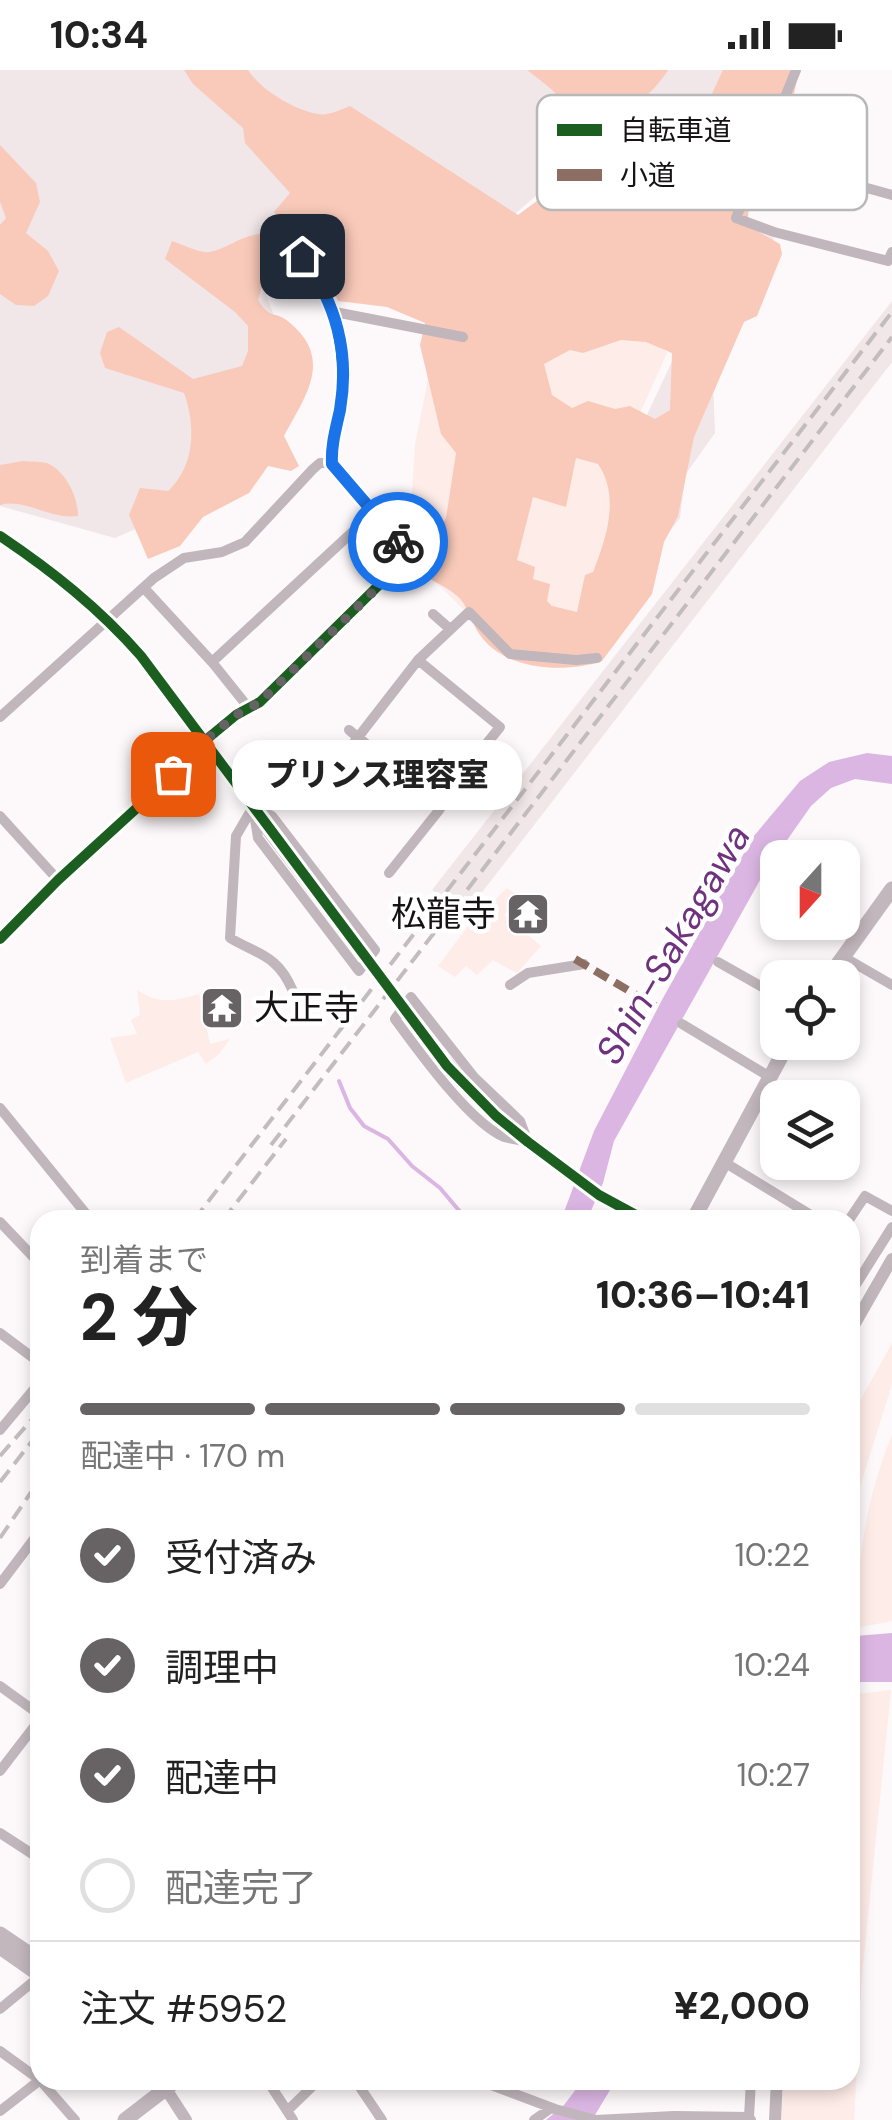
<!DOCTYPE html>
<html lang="ja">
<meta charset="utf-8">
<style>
body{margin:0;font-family:"DM Sans","Noto Sans JP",sans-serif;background:#f2f2f2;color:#222;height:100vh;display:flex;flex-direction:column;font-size:38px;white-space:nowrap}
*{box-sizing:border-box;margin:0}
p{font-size:32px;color:#767676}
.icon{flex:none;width:55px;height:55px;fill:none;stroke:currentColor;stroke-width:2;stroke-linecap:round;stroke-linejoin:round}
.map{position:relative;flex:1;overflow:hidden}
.sheet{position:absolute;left:30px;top:1140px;width:830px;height:880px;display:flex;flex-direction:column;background:#fff;border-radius:30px;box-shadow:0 5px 15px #0003}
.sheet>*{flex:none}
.needle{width:65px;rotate:201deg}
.fabs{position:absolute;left:760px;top:770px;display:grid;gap:20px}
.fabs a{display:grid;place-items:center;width:100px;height:100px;border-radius:20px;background:#fff;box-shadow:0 5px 15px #0003;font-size:50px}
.pin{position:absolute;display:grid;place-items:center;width:85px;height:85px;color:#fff;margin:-42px;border-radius:20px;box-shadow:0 5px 15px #0006}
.courier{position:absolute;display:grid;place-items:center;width:100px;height:100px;margin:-50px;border:8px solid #1a73e8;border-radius:50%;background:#fff;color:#222;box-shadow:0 2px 12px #0007}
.bubble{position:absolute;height:70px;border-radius:30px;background:#fff;box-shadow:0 5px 15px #0003;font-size:32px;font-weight:800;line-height:70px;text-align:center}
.head em{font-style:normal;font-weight:800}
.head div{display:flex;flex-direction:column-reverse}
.head{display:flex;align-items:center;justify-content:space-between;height:170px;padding:0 50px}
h1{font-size:65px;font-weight:800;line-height:75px}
.bar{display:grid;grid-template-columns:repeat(4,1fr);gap:15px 10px;align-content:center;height:120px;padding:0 50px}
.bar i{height:12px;border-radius:8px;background:#e0e0e0}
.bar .current{background:#676364}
.bar p{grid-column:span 4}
.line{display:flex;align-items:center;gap:25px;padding:0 50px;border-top:2px solid #e0e0e0}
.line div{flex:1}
ol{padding:0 50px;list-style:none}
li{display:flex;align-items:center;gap:30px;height:110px}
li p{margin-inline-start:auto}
li .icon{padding:10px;border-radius:50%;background:#676364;color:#fff;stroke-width:4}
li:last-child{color:#767676}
li i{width:55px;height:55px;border:5px solid #e0e0e0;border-radius:50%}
.status{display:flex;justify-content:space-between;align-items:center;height:70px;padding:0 50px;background:#fff;direction:ltr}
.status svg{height:28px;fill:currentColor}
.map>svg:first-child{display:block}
.built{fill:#f1e6e8}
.green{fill:#feece8}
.forest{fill:#f9caba;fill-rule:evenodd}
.water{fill:#dbb6e3}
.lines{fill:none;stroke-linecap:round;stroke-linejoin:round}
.stream{stroke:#dbb6e3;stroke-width:4}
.tertiary-tunnel{stroke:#dad6d7;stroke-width:12;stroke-dasharray:12 6;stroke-linecap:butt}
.minor{stroke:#c0b6bb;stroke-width:10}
.tertiary{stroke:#c0b6bb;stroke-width:12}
.primary{stroke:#c2b7bd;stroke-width:15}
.rail{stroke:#c2bcbe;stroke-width:4;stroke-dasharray:15 8;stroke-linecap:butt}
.quiet{stroke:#8d6e63;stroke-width:8;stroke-dasharray:15 8;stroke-linecap:butt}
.cycleway-casing{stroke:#fff;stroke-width:16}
.cycleway{stroke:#1b5e20;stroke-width:10}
.done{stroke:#676364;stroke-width:10;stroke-dasharray:0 18}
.route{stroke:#1a73e8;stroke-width:12}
.labels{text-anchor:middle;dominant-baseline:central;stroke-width:9;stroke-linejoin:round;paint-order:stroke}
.poi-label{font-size:35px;fill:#161314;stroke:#fff;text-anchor:end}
.water-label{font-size:38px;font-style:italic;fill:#6f327f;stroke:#fff}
.key{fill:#fff;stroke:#b9b8b8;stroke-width:2.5}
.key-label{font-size:28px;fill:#161314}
</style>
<div class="status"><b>10:34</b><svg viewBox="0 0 49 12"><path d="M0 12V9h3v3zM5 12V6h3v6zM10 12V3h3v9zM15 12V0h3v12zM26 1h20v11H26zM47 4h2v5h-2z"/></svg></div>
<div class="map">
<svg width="892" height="2050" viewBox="0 0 892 2050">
<rect width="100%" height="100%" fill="#fdf8f9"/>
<path class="built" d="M 0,0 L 785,0 L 731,153 L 774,168 L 713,313 L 715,363 L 685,405 L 680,448 L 663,470 L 623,396 L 676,283 L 538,124 L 476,177 L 322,157 L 273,166 L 256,199 L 278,256 L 227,419 L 115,468 L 0,436 Z
M 892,231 L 892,292 L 466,843 L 432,820 Z"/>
<path class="green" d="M 539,136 L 667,283 L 615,399 L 603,580 L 463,539 L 408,485 L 415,375 L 436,269 Z
M 507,818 L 519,826 L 504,845 L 541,876 L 517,903 L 493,890 L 477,905 L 466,896 L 455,907 L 438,896 L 469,855 Z
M 137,920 C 160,935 174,931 199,924 L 210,974 L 230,969 L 219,984 L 206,994 L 198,982 L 126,1013 L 110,968 L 137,964 L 131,950 L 140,945 Z
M 892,1273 L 892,1314 L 850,1449 L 850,1349 Z
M 892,1365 L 892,1551 L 855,1558 C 858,1491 866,1427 892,1365 Z
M 891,1620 L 862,1905 L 854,2050 L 781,2050 L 784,2010 L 850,2010 L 850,1625 Z"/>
<path class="forest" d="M 184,0 L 248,0 C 261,20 294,40 318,44 C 328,46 340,40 350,36 L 518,145 L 549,122 L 565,126 L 590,113 L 614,126 C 628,106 607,87 597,68 L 599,59 L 646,40 L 665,44 L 709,30 L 723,0 L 799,0 L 794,24 L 750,127 L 747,155 L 780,174 L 782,184 L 757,246 L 744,252 L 694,367 L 678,446 L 664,472 L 652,524 L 602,591 C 565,604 504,600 480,565 C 471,553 468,534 456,525 C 445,516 429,509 416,501 L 405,506 L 405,490 L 419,470 L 435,467 L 446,448 L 456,383 L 441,364 L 420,275 L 425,253 L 387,237 L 338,231 L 330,212 L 274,142 L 290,123 L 245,73 L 243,58 L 193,14 ZM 621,270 L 646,272 L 672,283 L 670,340 L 655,349 L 630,336 L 615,339 L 588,331 L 572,338 L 552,325 L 544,294 L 570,280 L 583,283 ZM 576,388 L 598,394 C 620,426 607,467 593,502 L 585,505 L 577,542 L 552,536 L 547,531 L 550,514 L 533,509 L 535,497 L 517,490 L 533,427 L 566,437 Z
M 527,0 L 668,0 C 652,27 608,63 575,44 C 569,40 563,30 558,26 C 549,16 537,8 527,0 Z
M 0,75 L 36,113 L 40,132 L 26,163 L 48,181 L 59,201 L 48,226 L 34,236 L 16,235 L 0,224 L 0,155 L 6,148 L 0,132 Z
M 260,164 L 272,181 L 258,230 C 271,251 275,240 289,252 C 334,289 306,325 284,366 L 299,396 L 291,401 L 268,396 L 249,423 L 203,447 L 180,476 L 148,489 L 129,445 L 140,418 L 168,421 C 195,396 196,356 184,323 L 105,298 L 100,283 L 107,262 L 119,257 L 193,309 L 242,296 L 248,281 L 248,256 L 235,242 L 165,189 L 172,171 C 181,174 195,181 204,182 C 220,184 240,165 260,164 Z
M 23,391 C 30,392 43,391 49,394 C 67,403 78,428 78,446 C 51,450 25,428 0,435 L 0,395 Z"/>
<path class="water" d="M 867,683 L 892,686 L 892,714 L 855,709 L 831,718 L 811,736 L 764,803 L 614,1071 L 603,1113 L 587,1150 L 561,1150 L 594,1061 L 663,928 L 753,767 L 800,711 L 829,692 Z
M 892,1563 L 892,1612 L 859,1612 L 850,1606 L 850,1573 L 855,1566 Z
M 583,2010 L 616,2010 L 592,2050 L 546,2050 L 564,2035 Z"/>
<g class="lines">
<path class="stream" d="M 339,1011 L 350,1038 L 364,1056 L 388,1069 L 412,1096 L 440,1118 L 467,1150"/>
<path class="tertiary-tunnel" d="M 363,885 L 408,946"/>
<path class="minor" d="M 796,0 L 736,148 L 774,162 L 888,191 L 892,182
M 831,108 L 892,125
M 335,242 L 463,267
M 144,518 L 212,592 L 248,637
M 433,544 L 450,559
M 418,590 L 500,657 L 439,733
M 212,592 L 373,443
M 0,647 L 154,508 L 184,488 L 222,482 L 245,472 L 313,399 L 320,393 L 331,393
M 349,660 L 439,733 L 440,739 L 389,803
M 207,672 L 236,645 L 260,632 L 379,515 L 395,485 L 399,471 L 395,461 L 373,443 L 331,393 C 331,372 338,353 341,332 C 347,271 333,221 292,175
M 253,737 L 272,746 L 375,880 L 359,901 L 258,768 Z
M 0,746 L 58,810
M 842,886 L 892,915
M 718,892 L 778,926
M 510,915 L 528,903 L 584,894
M 411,927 L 474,1007 L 520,1051 L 528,1072 C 520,1070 511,1069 504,1067 C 469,1052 418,980 395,949 Z
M 297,942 C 299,932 296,928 292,919 C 277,885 259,885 230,868 L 236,766 L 253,737 L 307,721 L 328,706 L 418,590 L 469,542 L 510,584 L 576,590 L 597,588
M 682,954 L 770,1007
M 0,1038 L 91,1150
M 724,1092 L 819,1150
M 849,1150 L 865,1126 L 892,1141
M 0,1152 L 40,1194
M 850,1224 L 892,1157
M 0,1263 L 40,1293
M 0,1360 L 40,1312
M 0,1514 L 40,1461
M 0,1616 L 40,1645
M 0,1701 L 40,1649
M 0,1763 L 40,1789
M 0,1939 L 40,1906
M 0,1981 L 40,2010 L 75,2050
M 267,2010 L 293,2050
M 355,2010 L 382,2050
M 478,2010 L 555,2039 L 596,2050 L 674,2046 L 749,2047 L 751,2050
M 0,2041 L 40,2010
M 287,2041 L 319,2010
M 749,2047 L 751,2010
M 534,2050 L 551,2038"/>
<path class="tertiary" d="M 0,466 L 66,512 L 124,566 L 200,662 L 269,762 L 363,885
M 0,869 L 58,810 L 207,672
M 408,946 C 474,1031 550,1099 645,1150
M 850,1262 L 892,1189
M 166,2019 L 186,2050
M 775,2050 L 777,2010"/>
<path class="primary" d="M 828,908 L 892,819
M 693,1150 L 789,972
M 0,1864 L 40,1891
M 0,1877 L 40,1905
M 125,2050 L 177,2010"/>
<path class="rail" d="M 271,1075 L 892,267
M 194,1150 L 892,242
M 223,1150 L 286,1069
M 0,1386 L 40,1340
M 0,1412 L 40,1361
M 0,1468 L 40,1409"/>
<path class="quiet" d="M 575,889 L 655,936"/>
<g class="cycleway-casing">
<path id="cycleway" d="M 0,466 C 52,501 99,538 141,586 L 447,996 L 496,1046 L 528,1072 L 599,1125 L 645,1150
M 0,869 L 58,810 L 207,674 L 207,669 L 236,645 L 260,632 L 379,515 L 395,485 L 399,471 L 395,461 L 373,443 L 331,393 C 331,372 338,353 341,332 C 347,271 333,221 292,175"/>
</g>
<use href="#cycleway" class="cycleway"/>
</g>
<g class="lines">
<path class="done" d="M 173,704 L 206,674 L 207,669 L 236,645 L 260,632 L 379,516 L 398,472"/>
<path class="route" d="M 302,186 C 336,233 350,282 340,340 C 336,358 331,375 332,394 L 374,443 L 395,461 L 398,472"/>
</g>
<defs>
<g id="temple-square" transform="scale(2.25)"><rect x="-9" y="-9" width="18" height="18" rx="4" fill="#676364" stroke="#fff"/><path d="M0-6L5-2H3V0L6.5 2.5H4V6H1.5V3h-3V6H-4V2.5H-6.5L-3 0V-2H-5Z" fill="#fff"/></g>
</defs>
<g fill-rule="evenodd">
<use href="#temple-square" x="528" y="844"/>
<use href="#temple-square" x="222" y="938"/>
</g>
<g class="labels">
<g class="poi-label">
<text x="496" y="844">松龍寺</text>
<text x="254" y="938" text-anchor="start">大正寺</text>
</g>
<g class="water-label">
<text transform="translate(673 874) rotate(-60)">Shin-Sakagawa</text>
</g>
</g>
<rect x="537" y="25" width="330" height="115" rx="15" class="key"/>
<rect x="557" y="54" width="45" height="12" fill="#1b5e20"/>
<rect x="557" y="99" width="45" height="12" fill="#8d6e63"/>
<g class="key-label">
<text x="620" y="70">自転車道</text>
<text x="620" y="115">小道</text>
</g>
</svg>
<div class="fabs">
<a><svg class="needle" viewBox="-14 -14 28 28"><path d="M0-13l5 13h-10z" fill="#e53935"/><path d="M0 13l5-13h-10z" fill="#767676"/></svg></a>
<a><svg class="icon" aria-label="locate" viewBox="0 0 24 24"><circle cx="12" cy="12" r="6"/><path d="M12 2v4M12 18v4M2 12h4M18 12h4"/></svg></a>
<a><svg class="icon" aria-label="layers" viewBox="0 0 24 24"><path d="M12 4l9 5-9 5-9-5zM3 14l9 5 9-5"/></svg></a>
</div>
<div class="pin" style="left:173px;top:704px;background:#ea580c"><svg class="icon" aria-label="bag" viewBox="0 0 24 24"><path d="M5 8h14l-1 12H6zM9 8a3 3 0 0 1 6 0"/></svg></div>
<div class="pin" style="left:302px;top:186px;background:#1f2937"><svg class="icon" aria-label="home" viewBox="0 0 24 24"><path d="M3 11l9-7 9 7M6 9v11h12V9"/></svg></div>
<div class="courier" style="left:398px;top:472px"><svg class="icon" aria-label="bike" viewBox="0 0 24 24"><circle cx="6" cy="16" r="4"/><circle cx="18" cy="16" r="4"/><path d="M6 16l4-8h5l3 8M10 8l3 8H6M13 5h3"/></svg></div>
<div class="bubble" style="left:232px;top:670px;width:290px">プリンス理容室</div>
<section class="sheet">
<div class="head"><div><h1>2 分</h1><p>到着まで</p></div><em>10:36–10:41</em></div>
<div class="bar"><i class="current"></i><i class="current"></i><i class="current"></i><i></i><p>配達中 · 170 m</p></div>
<ol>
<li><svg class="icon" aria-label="check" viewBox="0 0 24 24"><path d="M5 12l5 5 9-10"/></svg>受付済み<p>10:22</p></li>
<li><svg class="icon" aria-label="check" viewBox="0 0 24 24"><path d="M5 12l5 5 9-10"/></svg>調理中<p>10:24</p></li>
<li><svg class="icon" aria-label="check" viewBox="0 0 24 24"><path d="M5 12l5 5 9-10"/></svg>配達中<p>10:27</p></li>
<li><i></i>配達完了</li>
</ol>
<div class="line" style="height:130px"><div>注文 #5952</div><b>¥2,000</b></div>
</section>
</div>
